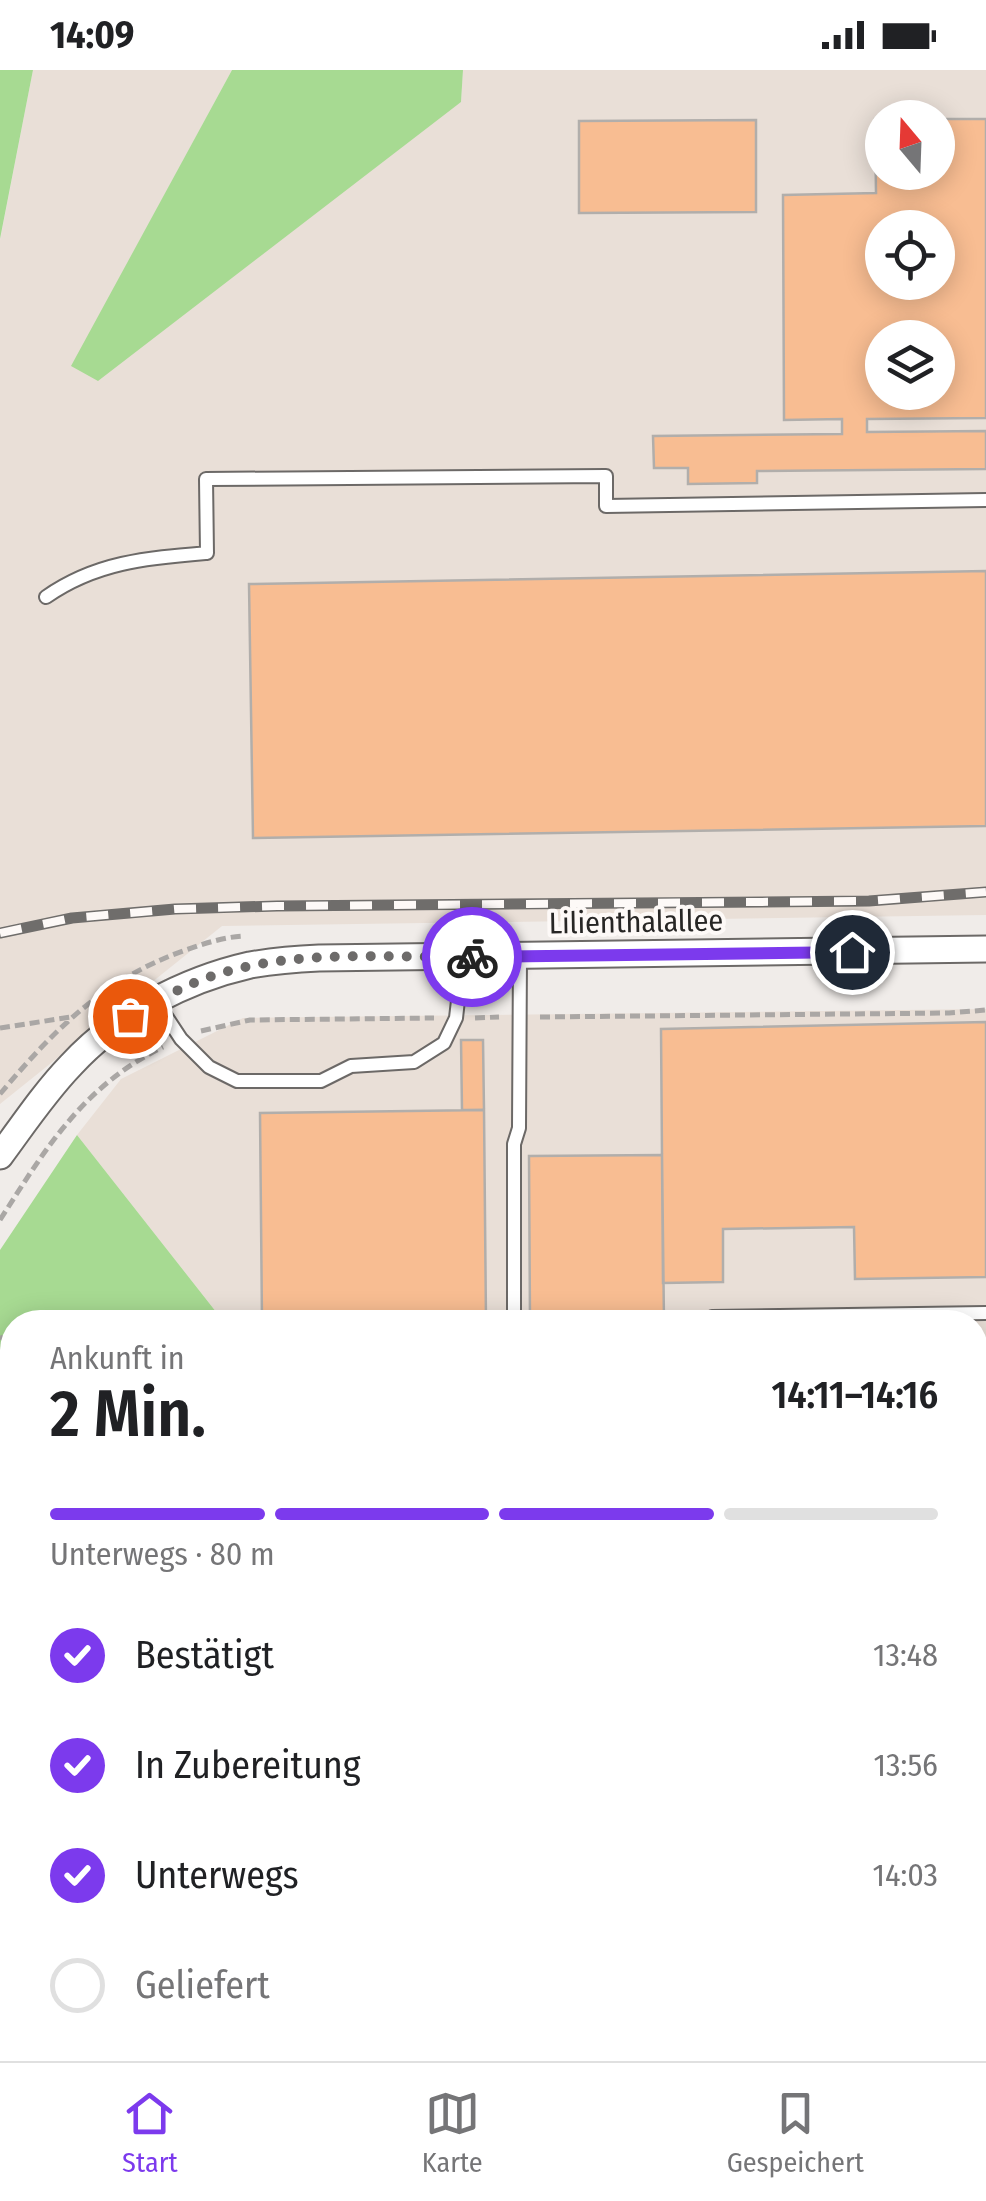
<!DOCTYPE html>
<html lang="de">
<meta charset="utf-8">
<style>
body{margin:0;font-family:"Fira Sans Condensed",sans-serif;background:#f6f6f6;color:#202124;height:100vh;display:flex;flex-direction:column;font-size:38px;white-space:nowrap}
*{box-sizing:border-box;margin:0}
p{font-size:32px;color:#757577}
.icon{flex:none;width:55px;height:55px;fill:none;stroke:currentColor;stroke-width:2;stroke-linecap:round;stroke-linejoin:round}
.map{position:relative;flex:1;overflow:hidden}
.details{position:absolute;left:0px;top:1240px;width:988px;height:752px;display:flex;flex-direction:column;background:#fff;border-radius:40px 40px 0 0;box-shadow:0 5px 25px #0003}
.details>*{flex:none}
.needle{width:65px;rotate:341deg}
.fabs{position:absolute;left:865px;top:30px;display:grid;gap:20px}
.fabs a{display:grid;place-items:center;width:90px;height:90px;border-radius:50%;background:#fff;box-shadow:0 5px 25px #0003;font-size:50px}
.pin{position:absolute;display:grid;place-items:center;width:85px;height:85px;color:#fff;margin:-42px;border:5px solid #fff;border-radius:50%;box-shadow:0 2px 10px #0007}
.courier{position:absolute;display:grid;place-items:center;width:100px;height:100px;margin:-50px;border:8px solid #7c3aed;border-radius:50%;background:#fff;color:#222;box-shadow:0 2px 12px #0007}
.overview em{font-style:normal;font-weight:600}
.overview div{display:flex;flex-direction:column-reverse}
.overview{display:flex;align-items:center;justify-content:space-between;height:170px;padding:0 50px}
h1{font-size:65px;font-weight:600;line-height:75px}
.bar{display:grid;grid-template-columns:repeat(4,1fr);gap:15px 10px;align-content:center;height:120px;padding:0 50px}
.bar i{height:12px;border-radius:8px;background:#e0e0e0}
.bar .selected{background:#7c3aed}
.bar p{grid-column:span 4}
ol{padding:0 50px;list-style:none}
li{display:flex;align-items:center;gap:30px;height:110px}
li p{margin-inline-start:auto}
li .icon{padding:10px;border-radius:50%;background:#7c3aed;color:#fff;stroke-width:4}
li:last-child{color:#757577}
li i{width:55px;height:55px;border:5px solid #e0e0e0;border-radius:50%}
.status{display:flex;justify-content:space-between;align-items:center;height:70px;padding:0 50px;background:#fff;direction:ltr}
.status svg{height:28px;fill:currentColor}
.tab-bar{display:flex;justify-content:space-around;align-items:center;height:140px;border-top:2px solid #e0e0e0;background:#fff;font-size:28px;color:#757577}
.tab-bar a{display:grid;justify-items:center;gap:5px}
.tab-bar .selected{color:#7c3aed}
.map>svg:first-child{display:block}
.built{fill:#e9dfd7;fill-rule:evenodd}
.green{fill:#a7da92}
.building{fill:#f8bd92;stroke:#b1aeab;stroke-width:2.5;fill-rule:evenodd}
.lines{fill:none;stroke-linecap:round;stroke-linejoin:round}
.lane-casing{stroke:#6c6967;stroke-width:16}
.street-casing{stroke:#6c6967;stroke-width:29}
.path{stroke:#aaa7a5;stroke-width:5;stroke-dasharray:10 5;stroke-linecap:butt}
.lane{stroke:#fff;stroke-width:12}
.street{stroke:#fff;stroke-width:25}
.rail-casing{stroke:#6f6d6b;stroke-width:11}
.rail{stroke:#fdf9f7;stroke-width:8;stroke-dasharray:22;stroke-linecap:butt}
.done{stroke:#6d6b6a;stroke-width:10;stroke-dasharray:0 18}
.route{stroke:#7c3aed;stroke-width:12}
.labels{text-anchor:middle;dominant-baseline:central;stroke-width:8;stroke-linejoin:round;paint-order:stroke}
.street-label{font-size:30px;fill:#272625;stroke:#fdf9f7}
</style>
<div class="status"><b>14:09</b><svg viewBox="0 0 49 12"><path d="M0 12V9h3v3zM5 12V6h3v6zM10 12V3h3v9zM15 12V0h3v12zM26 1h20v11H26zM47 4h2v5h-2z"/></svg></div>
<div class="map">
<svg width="986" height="1991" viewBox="0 0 986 1991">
<rect width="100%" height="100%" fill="#f0ece9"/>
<path class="built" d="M 33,0 L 232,0 L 72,296 L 461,32 L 463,0 L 986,0 L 986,845 L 222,856 L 0,1034 L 0,170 ZM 882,48 L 938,48 L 938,102 L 882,102 ZM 882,158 L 938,158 L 938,212 L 882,212 ZM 882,268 L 938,268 L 938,322 L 882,322 Z
M 986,939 L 986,1282 L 975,1282 L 975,1252 L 224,1252 L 77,1065 L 121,1009 L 243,948 Z
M 975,1708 L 986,1708 L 986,1991 L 35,1991 L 33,1980 L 975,1980 Z"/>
<path class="green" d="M 0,0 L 33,0 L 0,169 Z
M 232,0 L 463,0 L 461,32 L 98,311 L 71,296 Z
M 77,1065 L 224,1252 L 12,1252 L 12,1797 L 6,1803 L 12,1843 L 12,1980 L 33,1980 L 35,1991 L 0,1991 L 0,1180 Z
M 975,1282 L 986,1282 L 986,1708 L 975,1708 Z"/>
<path class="building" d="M 875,49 L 882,49 L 882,102 L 938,102 L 938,49 L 986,49 L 986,348 L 867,349 L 867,362 L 986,361 L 986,399 L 757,401 L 757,413 L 688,414 L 688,398 L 654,398 L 653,366 L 842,364 L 842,349 L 784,350 L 783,125 L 876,123 ZM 882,158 L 938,158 L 938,212 L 882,212 ZM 882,268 L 938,268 L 938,322 L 882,322 Z
M 756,50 L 756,142 L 579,143 L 579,51 Z
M 986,501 L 986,756 L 253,768 L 249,514 Z
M 986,952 L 986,1207 L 855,1209 L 854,1157 L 723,1159 L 723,1212 L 663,1213 L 661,959 Z
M 461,970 L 483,970 L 484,1040 L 462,1040 Z
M 484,1040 L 486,1252 L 262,1252 L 260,1043 Z
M 662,1085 L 664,1252 L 530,1252 L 529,1086 Z
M 981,1810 L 986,1810 L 986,1866 L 983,1866 Z
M 319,1980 L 422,1980 L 424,1991 L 320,1991 Z
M 460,1980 L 571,1980 L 571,1985 L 517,1991 L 461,1991 Z"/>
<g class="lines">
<g class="lane-casing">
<path id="lane" d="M 46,527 C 96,492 147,488 207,483 L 206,409 L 606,406 L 606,436 L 986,430
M 156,931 L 181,969 L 209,997 L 237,1011 L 321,1011 L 351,996 L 414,992 L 444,973 L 456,948 L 463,887
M 514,1252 L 514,1074 L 519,1058 L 520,886
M 705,1252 L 712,1247 L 986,1243
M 975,1759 L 986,1754
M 79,1980 L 87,1991
M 435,1980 L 436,1991
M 161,1991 C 184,1983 227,1979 251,1983 C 259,1984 268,1988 275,1991"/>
</g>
<g class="street-casing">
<path id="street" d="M 0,1086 C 23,1055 44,1023 71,995 C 117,945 184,910 250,895 C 273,891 296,889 319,888 L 986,879
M 967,1991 L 986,1989"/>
</g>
<path class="path" d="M 540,947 L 949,943 L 986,940
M 475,948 L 499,947
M 0,958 L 71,947
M 201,961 L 250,950 L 434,948
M 0,1024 C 53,961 104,909 183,881 C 203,874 223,867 244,866
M 0,1150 C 46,1078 83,1016 163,977
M 0,1267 L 12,1272
M 975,1468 L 986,1468"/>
<use href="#lane" class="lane"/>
<use href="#street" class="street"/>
<g class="rail-casing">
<path id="rail" d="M 0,863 L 72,848 L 175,839 L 277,836 L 869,831 L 986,822"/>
</g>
<use href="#rail" class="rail"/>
</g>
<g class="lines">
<path class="done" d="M 130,946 C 160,929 190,912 222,903 C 303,879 389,888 472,887"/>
<path class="route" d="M 472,887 L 852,882"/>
</g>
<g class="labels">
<g class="street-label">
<text transform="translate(636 852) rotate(-1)">Lilienthalallee</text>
</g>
</g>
</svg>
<div class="fabs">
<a><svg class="needle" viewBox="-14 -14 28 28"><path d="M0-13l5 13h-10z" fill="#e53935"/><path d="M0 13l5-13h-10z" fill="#757577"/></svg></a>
<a><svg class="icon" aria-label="locate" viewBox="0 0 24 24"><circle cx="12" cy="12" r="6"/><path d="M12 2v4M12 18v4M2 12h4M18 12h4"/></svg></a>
<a><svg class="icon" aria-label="layers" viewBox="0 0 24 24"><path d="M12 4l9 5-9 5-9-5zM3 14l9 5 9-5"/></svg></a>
</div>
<div class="pin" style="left:130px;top:946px;background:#ea580c"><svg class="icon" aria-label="bag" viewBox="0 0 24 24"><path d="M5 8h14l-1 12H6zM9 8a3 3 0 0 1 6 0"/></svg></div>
<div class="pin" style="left:852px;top:882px;background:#1f2937"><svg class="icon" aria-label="home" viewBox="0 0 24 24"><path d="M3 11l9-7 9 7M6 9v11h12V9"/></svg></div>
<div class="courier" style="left:472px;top:887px"><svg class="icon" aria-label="bike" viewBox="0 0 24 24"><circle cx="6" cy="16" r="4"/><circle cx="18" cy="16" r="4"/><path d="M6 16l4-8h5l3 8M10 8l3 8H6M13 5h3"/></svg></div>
<section class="details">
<div class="overview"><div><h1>2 Min.</h1><p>Ankunft in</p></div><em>14:11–14:16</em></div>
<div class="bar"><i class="selected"></i><i class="selected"></i><i class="selected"></i><i></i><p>Unterwegs · 80 m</p></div>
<ol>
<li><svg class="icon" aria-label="check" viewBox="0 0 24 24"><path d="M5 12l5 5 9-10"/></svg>Bestätigt<p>13:48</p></li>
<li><svg class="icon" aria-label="check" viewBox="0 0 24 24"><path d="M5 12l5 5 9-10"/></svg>In Zubereitung<p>13:56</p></li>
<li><svg class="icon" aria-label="check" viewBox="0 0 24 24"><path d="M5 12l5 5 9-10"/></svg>Unterwegs<p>14:03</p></li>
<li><i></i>Geliefert</li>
</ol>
</section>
</div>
<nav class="tab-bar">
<a class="selected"><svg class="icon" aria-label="home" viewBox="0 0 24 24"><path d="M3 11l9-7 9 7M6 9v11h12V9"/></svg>Start</a>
<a><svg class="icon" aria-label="map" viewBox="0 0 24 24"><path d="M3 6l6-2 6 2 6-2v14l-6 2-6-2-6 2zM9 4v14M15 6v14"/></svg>Karte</a>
<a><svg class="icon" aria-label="saved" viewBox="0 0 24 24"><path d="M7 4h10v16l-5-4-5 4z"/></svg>Gespeichert</a>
</nav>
